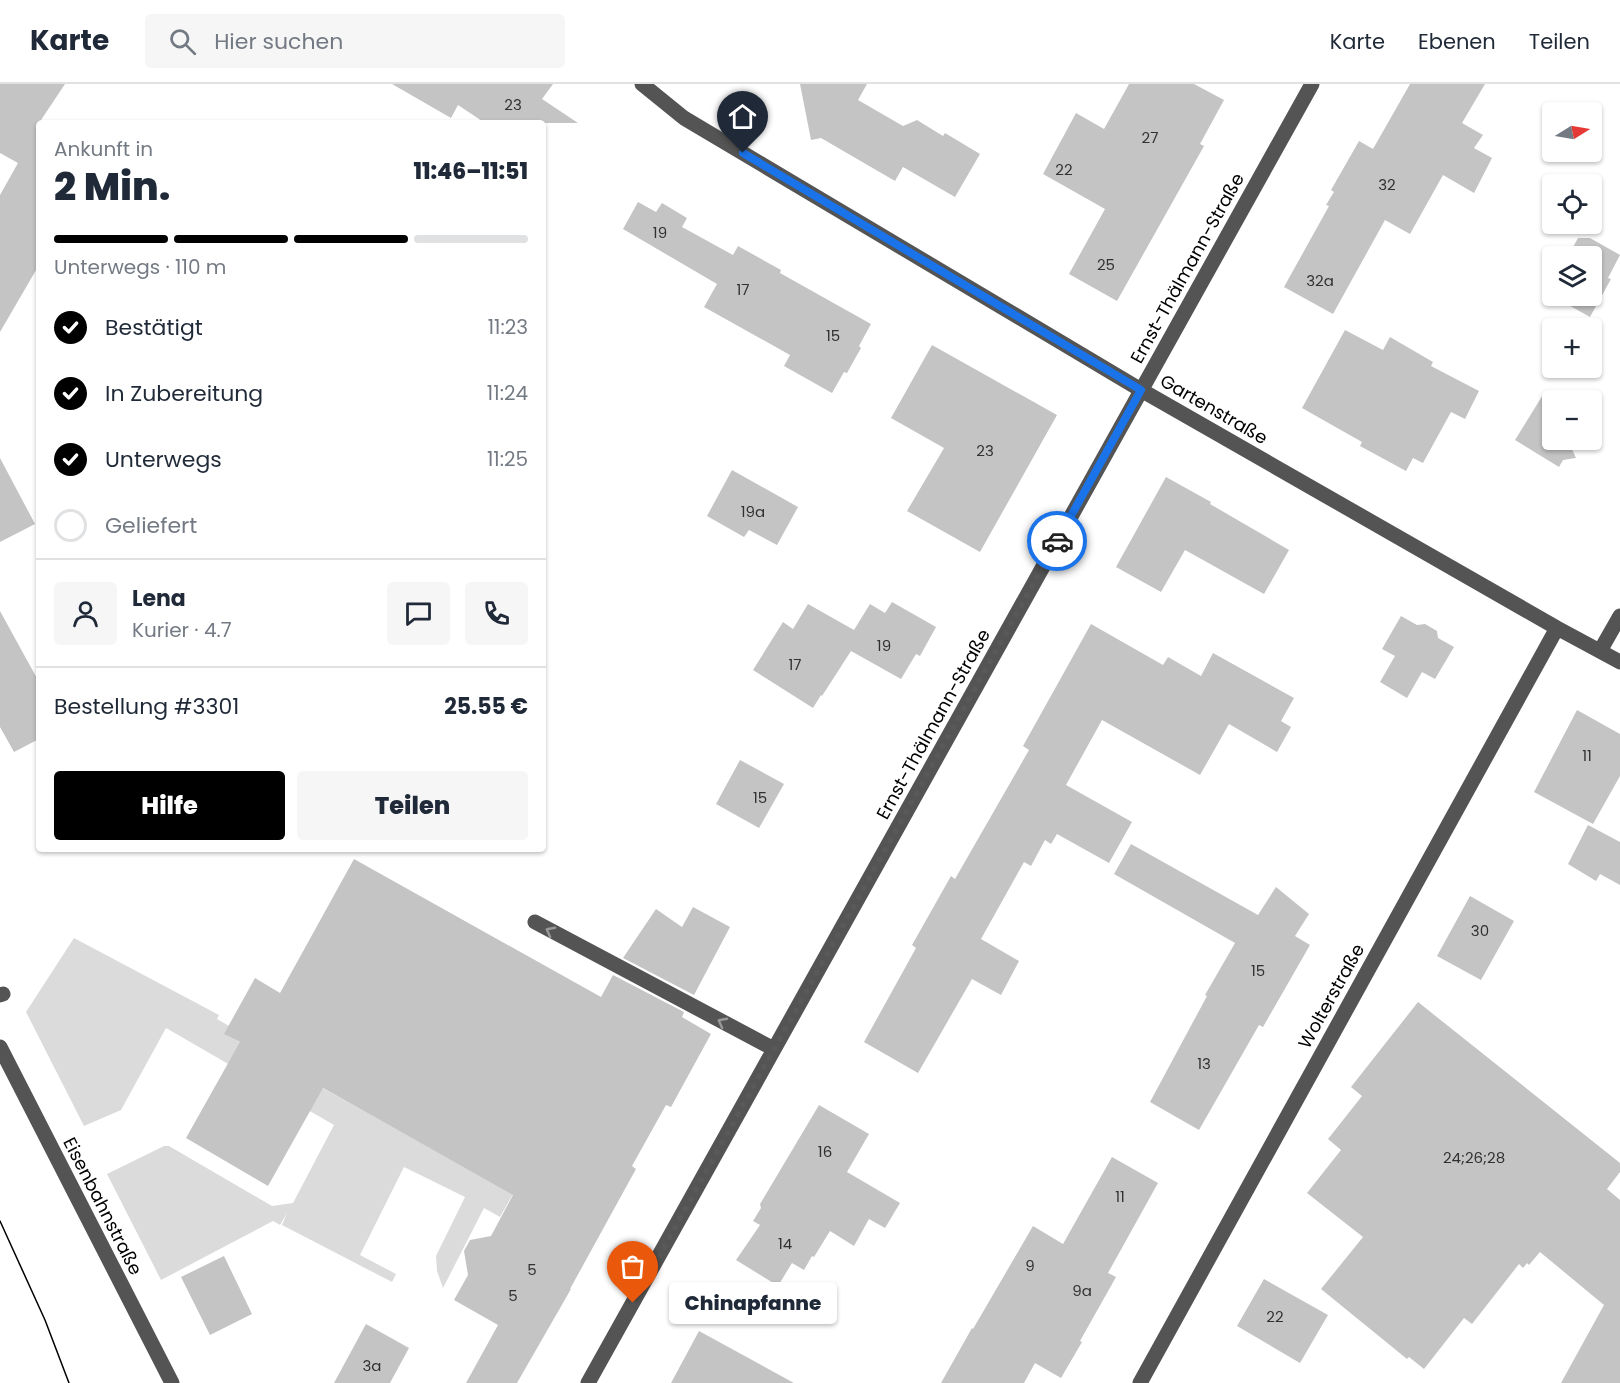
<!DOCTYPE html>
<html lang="de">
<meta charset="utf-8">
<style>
body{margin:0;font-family:Poppins,sans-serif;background:#f6f6f7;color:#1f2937;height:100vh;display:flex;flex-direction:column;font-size:22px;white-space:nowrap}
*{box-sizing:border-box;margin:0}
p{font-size:20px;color:#747a83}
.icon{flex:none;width:33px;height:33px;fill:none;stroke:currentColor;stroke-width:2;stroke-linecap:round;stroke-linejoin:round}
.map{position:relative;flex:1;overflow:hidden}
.side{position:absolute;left:36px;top:36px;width:510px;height:732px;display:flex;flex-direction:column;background:#fff;border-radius:6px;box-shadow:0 2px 4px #0004}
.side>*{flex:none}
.needle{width:39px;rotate:79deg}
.fabs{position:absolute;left:1542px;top:18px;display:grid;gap:12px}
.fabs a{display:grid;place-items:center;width:60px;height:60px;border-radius:6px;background:#fff;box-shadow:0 2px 4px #0004;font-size:30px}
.pin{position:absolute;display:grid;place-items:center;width:51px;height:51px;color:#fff;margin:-62px -26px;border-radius:50% 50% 50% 0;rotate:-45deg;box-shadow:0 0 6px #0007}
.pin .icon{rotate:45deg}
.courier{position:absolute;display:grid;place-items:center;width:60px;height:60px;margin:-30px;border:4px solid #1a73e8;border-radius:50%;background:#fff;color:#222;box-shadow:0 2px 8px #0007}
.bubble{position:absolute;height:42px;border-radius:6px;background:#fff;box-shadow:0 2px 4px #0004;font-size:20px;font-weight:800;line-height:42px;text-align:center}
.head em{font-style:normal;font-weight:800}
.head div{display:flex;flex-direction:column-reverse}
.head{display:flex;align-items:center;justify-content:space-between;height:102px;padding:0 18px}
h1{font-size:39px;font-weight:800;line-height:45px}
.bar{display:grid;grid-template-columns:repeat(4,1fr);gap:9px 6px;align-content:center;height:72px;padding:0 18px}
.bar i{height:8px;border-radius:4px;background:#e0e1e3}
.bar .on{background:#000}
.bar p{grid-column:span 4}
.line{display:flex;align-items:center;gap:15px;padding:0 18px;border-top:2px solid #e0e1e3}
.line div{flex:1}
.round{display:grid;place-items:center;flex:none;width:63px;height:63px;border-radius:6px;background:#f6f6f7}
ol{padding:0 18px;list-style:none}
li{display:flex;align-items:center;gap:18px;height:66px}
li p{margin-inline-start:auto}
li .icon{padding:6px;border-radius:50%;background:#000;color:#fff;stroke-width:4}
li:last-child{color:#747a83}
li i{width:33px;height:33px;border:3px solid #e0e1e3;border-radius:50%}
.cta{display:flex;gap:12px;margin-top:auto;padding:12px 18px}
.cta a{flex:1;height:69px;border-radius:6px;background:#000;color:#fff;font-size:24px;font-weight:800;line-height:69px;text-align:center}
.cta a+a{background:#f6f6f7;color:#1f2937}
header{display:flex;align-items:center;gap:36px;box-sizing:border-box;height:84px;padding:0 30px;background:#fff;border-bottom:2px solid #e0e1e3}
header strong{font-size:28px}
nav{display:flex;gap:33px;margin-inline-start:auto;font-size:21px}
.search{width:420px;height:54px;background:#f6f6f7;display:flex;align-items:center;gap:15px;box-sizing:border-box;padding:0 21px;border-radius:6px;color:#747a83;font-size:22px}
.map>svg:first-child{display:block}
.green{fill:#dbdbdb}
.building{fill:#c4c4c4}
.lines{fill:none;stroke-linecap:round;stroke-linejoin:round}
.minor{stroke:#545454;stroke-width:15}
.tram{stroke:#000;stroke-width:1.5}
.oneway{stroke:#989898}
.done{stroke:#595959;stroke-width:6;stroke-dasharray:0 10.8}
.route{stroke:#1a73e8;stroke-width:8}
.labels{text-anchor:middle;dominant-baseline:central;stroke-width:6;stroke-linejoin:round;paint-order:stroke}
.number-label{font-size:15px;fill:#313131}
.street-label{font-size:18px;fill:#000;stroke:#fff}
</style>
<header>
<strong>Karte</strong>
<div class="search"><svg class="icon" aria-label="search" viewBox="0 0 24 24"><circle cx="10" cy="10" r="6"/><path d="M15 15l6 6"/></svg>Hier suchen</div>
<nav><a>Karte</a><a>Ebenen</a><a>Teilen</a></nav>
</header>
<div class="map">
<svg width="1620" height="1299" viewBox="0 0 1620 1299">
<rect width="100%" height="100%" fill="#fff"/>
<path class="green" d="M 74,854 L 219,931 L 217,935 L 229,942 L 225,950 L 513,1110 L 500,1133 L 484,1124 L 443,1204 L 437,1187 L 436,1172 L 465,1113 L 404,1083 L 360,1171 L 396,1190 L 392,1198 L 282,1141 L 287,1129 L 280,1141 L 273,1137 L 161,1196 L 107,1090 L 164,1062 L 169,1062 L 272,1122 L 293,1119 L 334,1041 L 166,944 L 121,1026 L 84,1042 L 26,928 Z"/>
<path class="building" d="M 0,0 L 65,0 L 39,39 L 39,181 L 0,248 L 0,111 L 18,79 L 0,69 Z
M 392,0 L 553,0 L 542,15 L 578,39 L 485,39 L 458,21 L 451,34 Z
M 800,0 L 867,0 L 858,16 L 903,42 L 917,36 L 943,52 L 945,49 L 980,70 L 955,113 L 903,83 L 895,97 L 821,54 L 811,56 Z
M 1129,0 L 1194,0 L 1224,16 L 1200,60 L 1204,62 L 1117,217 L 1069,190 L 1105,125 L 1043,90 L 1076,29 L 1104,45 Z
M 1410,0 L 1485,0 L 1462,39 L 1483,51 L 1474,64 L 1492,74 L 1474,109 L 1443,91 L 1410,150 L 1385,136 L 1333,230 L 1284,203 L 1329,122 L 1326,121 L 1334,108 L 1331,106 L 1359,57 L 1373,65 Z
M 638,118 L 656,128 L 662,119 L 687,134 L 682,143 L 733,171 L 738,162 L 781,186 L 780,189 L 871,240 L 859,262 L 861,264 L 847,289 L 844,288 L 832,309 L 784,282 L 790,271 L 704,223 L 717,200 L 623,145 Z
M 1578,154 L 1590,154 L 1620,171 L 1608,194 L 1611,195 L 1590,233 L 1547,209 L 1552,200 L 1552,212 L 1592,212 L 1592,172 L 1568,172 Z
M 1345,246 L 1383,266 L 1390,253 L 1433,278 L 1431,282 L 1479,307 L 1465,335 L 1451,328 L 1423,379 L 1413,374 L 1406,387 L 1360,362 L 1362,358 L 1302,324 Z
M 932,261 L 1057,331 L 980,468 L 907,427 L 944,364 L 891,334 Z
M 1544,309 L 1556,316 L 1552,316 L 1552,356 L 1575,356 L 1571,363 L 1576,374 L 1563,376 L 1559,383 L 1515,356 Z
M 0,374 L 35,440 L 0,458 Z
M 732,386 L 798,423 L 777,461 L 749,446 L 744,453 L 707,432 Z
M 1166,393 L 1211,418 L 1210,420 L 1289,466 L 1264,510 L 1185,466 L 1161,508 L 1116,483 Z
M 892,518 L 936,543 L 920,572 L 916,570 L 901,595 L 851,567 L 822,612 L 821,611 L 813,624 L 753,586 L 783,538 L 793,545 L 808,520 L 854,546 L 870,520 L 885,529 Z
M 0,527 L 39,598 L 39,655 L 14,668 L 0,643 Z
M 1401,532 L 1417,541 L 1425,540 L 1437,547 L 1438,554 L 1454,563 L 1435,595 L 1422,588 L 1407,614 L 1380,598 L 1395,572 L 1382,565 Z
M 1091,540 L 1163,581 L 1168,573 L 1201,592 L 1213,569 L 1294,614 L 1281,637 L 1291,643 L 1277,668 L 1229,640 L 1200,691 L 1102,636 L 1066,701 L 1132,738 L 1109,779 L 1057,750 L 1051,760 L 1045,756 L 1031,782 L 1024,778 L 981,855 L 1019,877 L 1001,911 L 972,895 L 918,989 L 864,958 L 916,864 L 912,861 L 951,792 L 955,795 L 1029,666 L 1023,662 Z
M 1577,626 L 1620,650 L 1620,692 L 1593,740 L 1534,708 Z
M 740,676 L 784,700 L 759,744 L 716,720 Z
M 1588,741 L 1620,758 L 1620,801 L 1600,790 L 1596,797 L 1568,780 Z
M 1131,760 L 1258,831 L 1276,803 L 1309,830 L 1295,852 L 1310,861 L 1263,943 L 1259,941 L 1199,1046 L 1150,1018 L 1207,912 L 1205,911 L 1235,859 L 1114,790 Z
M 354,775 L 601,913 L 613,891 L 684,928 L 682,933 L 711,950 L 671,1023 L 666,1021 L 632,1082 L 636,1085 L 570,1205 L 571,1205 L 517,1299 L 466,1299 L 498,1241 L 454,1216 L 468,1191 L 464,1167 L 470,1156 L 491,1152 L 513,1111 L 323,1004 L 268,1102 L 186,1054 L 240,958 L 224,950 L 255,894 L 280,909 Z
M 1470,812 L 1514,837 L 1481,896 L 1437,872 Z
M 693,823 L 730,843 L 694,911 L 623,874 L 656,825 L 682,843 Z
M 1418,918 L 1620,1079 L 1620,1088 L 1607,1105 L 1620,1116 L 1620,1299 L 1561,1299 L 1604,1221 L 1540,1168 L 1529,1181 L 1527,1179 L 1523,1184 L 1519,1180 L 1472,1240 L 1464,1234 L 1424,1285 L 1409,1273 L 1407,1275 L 1321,1205 L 1363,1153 L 1307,1109 L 1341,1066 L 1328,1055 L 1362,1012 L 1351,1003 Z
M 819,1021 L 869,1050 L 847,1088 L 900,1119 L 885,1144 L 869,1135 L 854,1162 L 830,1147 L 814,1173 L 812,1172 L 804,1186 L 792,1179 L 778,1202 L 736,1176 L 760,1141 L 753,1137 L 761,1124 L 760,1120 Z
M 1112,1073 L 1158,1099 L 1108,1189 L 1116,1193 L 1080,1257 L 1082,1258 L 1061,1294 L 1035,1279 L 1024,1299 L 941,1299 L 972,1244 L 973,1245 L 1033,1142 L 1063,1160 Z
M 224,1172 L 252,1230 L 210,1251 L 181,1193 Z
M 1264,1195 L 1328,1231 L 1300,1279 L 1237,1242 Z
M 366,1240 L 409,1264 L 390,1299 L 334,1299 Z
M 699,1247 L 794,1299 L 671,1299 Z"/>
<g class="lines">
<path class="minor" d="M 642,0 L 684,34 L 1141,306 L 1557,544 L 1620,578
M 1600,567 L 1620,532
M 535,838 L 774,965
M 0,911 L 3,910
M 0,963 L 172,1299
M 588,1299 L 1312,0
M 1140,1299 L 1557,544"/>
<path class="tram" d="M 0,1137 L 45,1236 L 69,1299"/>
</g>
<defs><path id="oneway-chevron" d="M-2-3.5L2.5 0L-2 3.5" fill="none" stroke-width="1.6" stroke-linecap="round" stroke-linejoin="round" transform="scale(1.5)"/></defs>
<g class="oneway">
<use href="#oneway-chevron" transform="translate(550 847) rotate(-152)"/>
<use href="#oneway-chevron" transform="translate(722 938) rotate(-152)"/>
</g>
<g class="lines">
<path class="done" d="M 633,1219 L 1057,457"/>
<path class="route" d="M 743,69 L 1141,306 L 1057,457"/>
</g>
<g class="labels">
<g class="number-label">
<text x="513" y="20">23</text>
<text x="1150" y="53">27</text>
<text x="1064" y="85">22</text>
<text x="1387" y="100">32</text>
<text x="660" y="148">19</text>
<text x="1106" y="180">25</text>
<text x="1320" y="196">32a</text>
<text x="743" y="205">17</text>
<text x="833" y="251">15</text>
<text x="985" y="366">23</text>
<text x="753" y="427">19a</text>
<text x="884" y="561">19</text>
<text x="795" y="580">17</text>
<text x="1587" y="671">11</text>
<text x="760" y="713">15</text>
<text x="1480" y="846">30</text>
<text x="1258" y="886">15</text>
<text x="1204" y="979">13</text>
<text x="825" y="1067">16</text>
<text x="1474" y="1073">24;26;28</text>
<text x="1120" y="1112">11</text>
<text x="785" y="1159">14</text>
<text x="1030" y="1181">9</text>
<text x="532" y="1185">5</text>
<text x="1082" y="1206">9a</text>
<text x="513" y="1211">5</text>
<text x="1275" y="1232">22</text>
<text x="372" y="1281">3a</text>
</g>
<g class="street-label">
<text transform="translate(1187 184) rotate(-61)">Ernst-Thälmann-Straße</text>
<text transform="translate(1214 325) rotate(30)">Gartenstraße</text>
<text transform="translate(933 640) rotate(-61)">Ernst-Thälmann-Straße</text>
<text transform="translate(1331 912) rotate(-61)">Wolterstraße</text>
<text transform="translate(103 1122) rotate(63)">Eisenbahnstraße</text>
</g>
</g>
</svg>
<div class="fabs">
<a><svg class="needle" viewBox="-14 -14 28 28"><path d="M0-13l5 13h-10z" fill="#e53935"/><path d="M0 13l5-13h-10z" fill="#747a83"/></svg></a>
<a><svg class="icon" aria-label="locate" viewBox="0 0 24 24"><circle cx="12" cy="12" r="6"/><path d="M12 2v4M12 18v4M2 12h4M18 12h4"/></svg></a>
<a><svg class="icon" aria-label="layers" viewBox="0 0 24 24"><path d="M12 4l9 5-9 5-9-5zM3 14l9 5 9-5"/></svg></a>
<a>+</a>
<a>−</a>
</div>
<div class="pin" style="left:633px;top:1219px;background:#ea580c"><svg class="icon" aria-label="bag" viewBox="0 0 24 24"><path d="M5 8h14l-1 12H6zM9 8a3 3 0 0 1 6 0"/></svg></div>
<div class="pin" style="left:743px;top:69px;background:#1f2937"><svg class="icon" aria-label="home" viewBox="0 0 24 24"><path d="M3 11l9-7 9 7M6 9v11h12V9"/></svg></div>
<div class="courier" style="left:1057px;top:457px"><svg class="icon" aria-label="car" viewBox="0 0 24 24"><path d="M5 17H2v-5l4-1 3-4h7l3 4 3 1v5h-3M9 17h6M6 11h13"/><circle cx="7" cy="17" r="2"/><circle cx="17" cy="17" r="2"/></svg></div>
<div class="bubble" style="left:669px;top:1198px;width:168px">Chinapfanne</div>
<section class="side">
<div class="head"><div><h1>2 Min.</h1><p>Ankunft in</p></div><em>11:46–11:51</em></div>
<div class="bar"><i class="on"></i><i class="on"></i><i class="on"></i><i></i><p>Unterwegs · 110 m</p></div>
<ol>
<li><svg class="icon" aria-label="check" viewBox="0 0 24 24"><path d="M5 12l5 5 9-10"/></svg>Bestätigt<p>11:23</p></li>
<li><svg class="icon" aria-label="check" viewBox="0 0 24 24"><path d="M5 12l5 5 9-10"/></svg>In Zubereitung<p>11:24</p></li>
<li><svg class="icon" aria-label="check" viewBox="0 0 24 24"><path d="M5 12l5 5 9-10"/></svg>Unterwegs<p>11:25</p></li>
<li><i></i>Geliefert</li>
</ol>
<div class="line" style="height:108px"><a class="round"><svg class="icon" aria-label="person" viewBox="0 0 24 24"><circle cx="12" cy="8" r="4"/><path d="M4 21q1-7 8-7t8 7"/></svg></a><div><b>Lena</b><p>Kurier · 4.7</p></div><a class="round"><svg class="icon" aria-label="chat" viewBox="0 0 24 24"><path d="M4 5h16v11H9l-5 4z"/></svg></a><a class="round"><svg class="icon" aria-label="phone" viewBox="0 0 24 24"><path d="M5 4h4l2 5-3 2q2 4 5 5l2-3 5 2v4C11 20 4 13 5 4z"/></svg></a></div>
<div class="line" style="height:78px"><div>Bestellung #3301</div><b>25.55 €</b></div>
<div class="cta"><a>Hilfe</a><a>Teilen</a></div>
</section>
</div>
